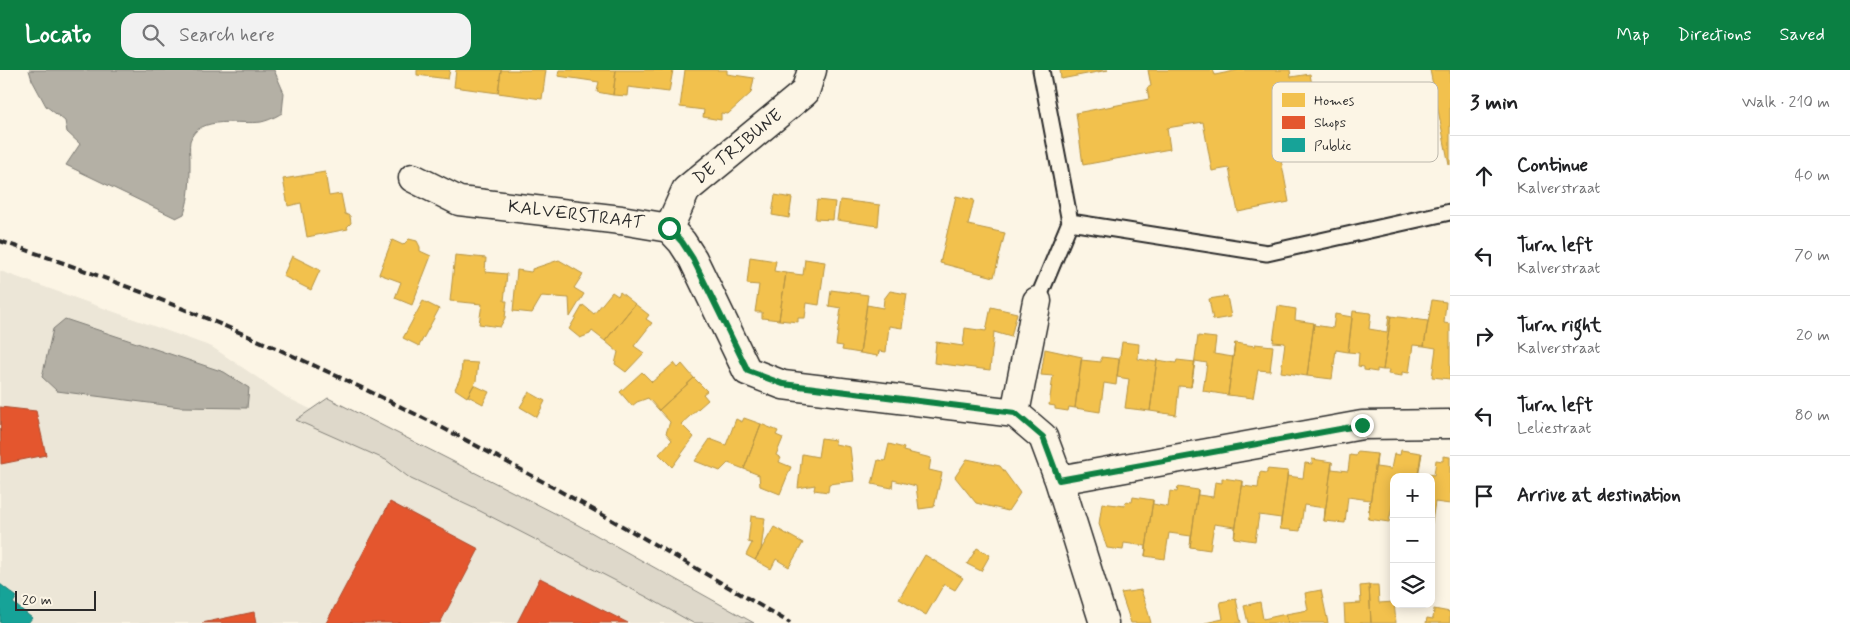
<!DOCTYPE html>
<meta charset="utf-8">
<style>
body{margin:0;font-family:Mynerve,sans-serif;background:#f2f2f2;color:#202124}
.controls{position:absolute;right:15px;bottom:15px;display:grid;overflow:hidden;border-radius:10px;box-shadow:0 2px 12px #0003}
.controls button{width:45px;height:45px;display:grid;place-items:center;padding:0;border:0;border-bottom:1px solid #e0e0e0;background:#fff;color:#202124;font:25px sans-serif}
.scale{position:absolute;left:15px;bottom:12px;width:81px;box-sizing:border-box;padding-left:5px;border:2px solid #2b2b2b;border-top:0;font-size:14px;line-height:18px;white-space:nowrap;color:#2b2b2b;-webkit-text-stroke:4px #fcf5e5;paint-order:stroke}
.stop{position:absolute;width:15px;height:15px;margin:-11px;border:4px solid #0b8043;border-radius:50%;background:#fff}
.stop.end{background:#0b8043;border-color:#fff;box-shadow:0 1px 5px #0008}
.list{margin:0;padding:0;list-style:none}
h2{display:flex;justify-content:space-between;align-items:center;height:65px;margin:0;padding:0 20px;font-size:21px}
h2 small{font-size:16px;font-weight:400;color:#757577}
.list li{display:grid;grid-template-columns:32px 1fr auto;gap:15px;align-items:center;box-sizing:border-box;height:80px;padding:0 20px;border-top:1px solid #e0e0e0}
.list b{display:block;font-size:19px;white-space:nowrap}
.list p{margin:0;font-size:16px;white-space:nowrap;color:#757577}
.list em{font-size:16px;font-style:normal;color:#757577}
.icon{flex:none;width:28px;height:28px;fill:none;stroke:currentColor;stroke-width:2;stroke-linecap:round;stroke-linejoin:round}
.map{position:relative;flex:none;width:1450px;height:553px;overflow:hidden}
header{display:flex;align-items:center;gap:30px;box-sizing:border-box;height:70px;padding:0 25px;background:#0b8043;color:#fff}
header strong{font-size:24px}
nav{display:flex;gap:28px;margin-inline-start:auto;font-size:18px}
.search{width:350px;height:45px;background:#f2f2f2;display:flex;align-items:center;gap:12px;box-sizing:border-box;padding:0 18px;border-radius:15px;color:#757577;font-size:19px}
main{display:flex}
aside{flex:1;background:#fff}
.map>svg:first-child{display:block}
.built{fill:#ece6d7}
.green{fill:#ded8ca;stroke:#84827a}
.water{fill:#b4b0a5;stroke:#7d7b74}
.homes{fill:#f2c14e;stroke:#b69444}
.shops{fill:#e4572e;stroke:#ac4a2d}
.public{fill:#17a398;stroke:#1d7f77}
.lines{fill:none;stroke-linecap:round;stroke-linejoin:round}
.lane-casing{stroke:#2b2b2b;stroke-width:19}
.street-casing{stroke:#2b2b2b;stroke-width:31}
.lane{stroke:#fcf5e5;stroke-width:15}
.street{stroke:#fcf5e5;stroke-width:28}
.rail{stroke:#2b2b2b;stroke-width:4;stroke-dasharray:8 4;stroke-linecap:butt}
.route{stroke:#0b8043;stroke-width:6}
.labels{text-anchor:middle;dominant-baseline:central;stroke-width:5;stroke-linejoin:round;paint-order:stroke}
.street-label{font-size:18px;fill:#2b2b2b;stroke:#fcf5e5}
.key{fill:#fcf5e5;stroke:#bdb8ad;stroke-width:1}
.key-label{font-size:14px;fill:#2b2b2b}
</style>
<header>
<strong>Locato</strong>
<div class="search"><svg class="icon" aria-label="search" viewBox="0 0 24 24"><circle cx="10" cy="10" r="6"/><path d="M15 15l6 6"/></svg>Search here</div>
<nav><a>Map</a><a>Directions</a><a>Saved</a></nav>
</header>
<main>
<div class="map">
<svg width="1450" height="553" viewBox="0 0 1450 553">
<rect width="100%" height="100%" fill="#fcf5e5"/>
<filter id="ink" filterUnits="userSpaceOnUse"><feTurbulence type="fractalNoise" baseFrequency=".02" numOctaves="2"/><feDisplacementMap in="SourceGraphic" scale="10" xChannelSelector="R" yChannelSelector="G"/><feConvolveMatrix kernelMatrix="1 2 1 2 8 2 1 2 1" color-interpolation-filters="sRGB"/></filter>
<g filter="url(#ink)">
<path class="built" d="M0,201L212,277L286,327L573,469L718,553H0Z"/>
<path class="green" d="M328,328L578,455L754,553H693L647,527L480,441L411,409L386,390L296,350Z"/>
<path class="water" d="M29,0H274L284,23L282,43C275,47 270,50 261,52C242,55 198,44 190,71C189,76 190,85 190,90C190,109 190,126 184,144L176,148L66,95L80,74L67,62L65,51L46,36L32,10Z
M65,249L224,302L249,318L247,338L180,337L57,321L42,307L53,259Z"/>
<path class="homes" d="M417,0H450L448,9L417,5Z
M456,0H501L498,23L454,17Z
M501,0H546L542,29L498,23Z
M559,0H616L613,25L597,22L599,12L558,6Z
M616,0H673L669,22L628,17L627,26L613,25Z
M685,0H727V4L754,8L751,23L728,44L721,43V50L703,47L704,40L680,37Z
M1060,0H1108L1061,9Z
M1148,0H1213L1215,5L1239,0H1290L1291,7L1310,4L1319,54L1298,59L1300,70L1289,71L1291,81L1280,84L1289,132L1238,142L1229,98L1212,101L1203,52L1167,58L1170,79L1083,95L1076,43L1149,29L1147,18L1151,16Z
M1430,0H1450V95H1449Z
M325,102L329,126L341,124L345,144L350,146L351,153L347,157L348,159L307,167L301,133L288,136L283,109Z
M775,125L792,128L789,148L772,145Z
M956,126L974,130L968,155L1005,163L994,207L940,193Z
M817,130L835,132L833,150L815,149Z
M840,130L880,135L878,156L837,150Z
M409,169L417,171L420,177V181L431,186L412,235L395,228L401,212L379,204L392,170L403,175Z
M455,185L486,188L485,202L507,204L504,231H507L505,248L500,257L479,254L482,234L450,231Z
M292,186L320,200L311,220L283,206Z
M750,187L776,191L774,201L786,203L779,250L762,248V242H755L759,215L747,214Z
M805,189L825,192L819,235L807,233L805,248H798V252L779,250L786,203L803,205Z
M559,190L583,204L574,218L584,224L570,247L569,228L542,226L532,243L513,241L517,200L531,202L532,201V199Z
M831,220L868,225L860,283L842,280L843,276L836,275L841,238L829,236Z
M890,221L907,224L902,258L889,256L886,282L879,281L878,286L860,283L867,235L883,238L884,229Z
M612,222L618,226L620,222L635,234L605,271L592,261L590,264L580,268L569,259L583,235L594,244Z
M1227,226L1231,247L1213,250L1209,229Z
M1432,230L1446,232L1444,253L1450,254V309L1432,307L1436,278L1424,276Z
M423,231L439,239L419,276L403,268Z
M635,234L649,245L646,249L652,253L634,276L644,283L626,302L615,294L618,282L605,271Z
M1278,236L1296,239L1295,250L1314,253L1307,306L1281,302L1285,273L1273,272Z
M991,237L1017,243L1011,267L994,262L990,300L934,293L936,272L963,276L965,258L986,261Z
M1353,241L1371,243L1369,259L1387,262L1389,245L1391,246L1383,300L1377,299V302L1364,300V297L1358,296L1359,283L1348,282Z
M1335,244L1352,247L1348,282L1336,280L1332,309L1307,306L1314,253V255L1333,258Z
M1391,246L1428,251L1424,276L1413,275L1409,303L1402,302V306L1388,304L1389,300H1383Z
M1198,266L1216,268L1214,284L1233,287L1235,273L1228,325L1203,321L1207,293L1195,291L1191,317Z
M1122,272L1139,274L1138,289L1156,292L1157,290L1150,341L1125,338L1129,309L1117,307Z
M1235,273L1255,276V274L1273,276L1270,301L1258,300L1253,328L1228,325Z
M1045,279L1082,287L1075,338L1069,337L1068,341L1055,339V336L1049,335L1053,306L1041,305Z
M1101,287L1119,289L1116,315L1104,313L1100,342L1075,338L1081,290L1101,292Z
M1157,290L1176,293L1177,290L1195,292L1191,317L1179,316L1176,345L1150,341Z
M462,292L478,293L476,311L467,327L455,319L461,306Z
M674,293L678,298L682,294L694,308L659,340L648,328L637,332L632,336L620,322L642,302L652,312Z
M694,308L707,321L703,324L708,330L681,354L694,367L672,397L659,384L672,370L666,363L670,352L659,340Z
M474,315L489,322L483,334L468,326Z
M529,322L545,331L537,347L520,337Z
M744,348L761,354L744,399L728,393L720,401L695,391L710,369L726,375L736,349L742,352Z
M761,354L778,361L776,365L783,368L776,385L781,388L779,392L791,397L780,424L760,416L759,405L744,399Z
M821,368L835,370V374L850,377L854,411L829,414L828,422L814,420L815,415L798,418L802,384L818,387Z
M889,374L904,378L903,381L931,388L929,400L942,403L934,437L919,439L916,416L893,410L892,418L872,414L878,390L885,391Z
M1401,380L1421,383L1418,407H1394V426L1389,452L1368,449L1377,384L1376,397L1391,399L1394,384L1400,385Z
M1357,382L1377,384L1368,449L1370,430L1348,427L1345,453L1324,451L1332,392V399L1348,401L1350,385L1356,386Z
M1422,383L1418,403L1434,405L1436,390L1443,391V386L1450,387V434L1435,432L1431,458V407H1418Z
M967,389L1000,396L1004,401L1020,423L1008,441L976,433L955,407Z
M1312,389L1332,392L1324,451L1325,438L1304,435L1300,461L1280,459L1288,401L1287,406L1303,408L1305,393L1312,394Z
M1267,399L1288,401L1280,459L1281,448L1259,445L1255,471L1234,468L1243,411V416L1258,418L1260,402L1267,403Z
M1222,408L1243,411L1234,468L1235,457L1214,454L1210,480L1190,477L1198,420V425L1213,427L1215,412L1222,413Z
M1178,417L1198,420L1190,477L1191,466L1169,463L1165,489L1145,486L1153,430V434L1168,437L1170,421L1177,422Z
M1133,427L1153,430L1145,486L1146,476L1124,473L1123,480L1107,478L1099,454L1102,433L1125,436L1126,431L1132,432Z
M751,446L765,448L761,480L755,490L746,485L752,473L748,472Z
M774,457L803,473L789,497L776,489L771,499L755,490Z
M977,478L990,485L981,501L967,494Z
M925,485L963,508L955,520L944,514L926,545L899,529Z
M1369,515L1371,553H1345L1344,534L1361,533L1360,516Z
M1369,515H1378L1379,533L1394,532L1396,553H1371Z
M1141,520L1147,538L1151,553H1131L1121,523Z
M1321,520L1328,553H1288L1286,544L1308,540L1305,523Z
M1236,529L1241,553H1205L1223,549L1220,532Z
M1260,532L1263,549L1286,544L1288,553H1248L1244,536Z
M1434,539L1450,542V553H1426L1427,548L1433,549Z"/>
<path class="shops" d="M0,337L36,341L46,385L1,394Z
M390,432L479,479L440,553H326Z
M540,508L628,553H517Z
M254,542L256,553H202Z"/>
<path class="public" d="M0,514L17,527L13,533L32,548L28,553H0Z"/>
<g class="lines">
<g class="lane-casing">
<path id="lane" d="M1041,0L1070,152L1267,183L1450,142
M1037,231L1070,152"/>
</g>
<g class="street-casing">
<path id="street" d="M413,108L459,131L621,150L669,158L682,172L693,189L747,301L783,315L1015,343L1043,367L1059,410L1104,553
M669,158L686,120L805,22L812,0
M1015,343L1037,231
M1059,410L1362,355L1450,354"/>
</g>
<use href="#lane" class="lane"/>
<use href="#street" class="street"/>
<path class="rail" d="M0,171C150,221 298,284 439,356C558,418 674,485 790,553"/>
</g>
</g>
<g class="lines" filter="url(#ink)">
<path class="route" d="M669,158L682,172L693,189L748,301L783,314L1015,343L1043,367L1059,410L1362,355"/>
</g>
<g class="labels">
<g class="street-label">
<text transform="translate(738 77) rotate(-39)">DE TRIBUNE</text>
<text transform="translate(576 145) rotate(7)">KALVERSTRAAT</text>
</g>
</g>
<rect x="1272" y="12" width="166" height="80" rx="8" class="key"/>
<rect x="1282" y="23" width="23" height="14" fill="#f2c14e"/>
<rect x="1282" y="46" width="23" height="13" fill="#e4572e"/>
<rect x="1282" y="68" width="23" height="14" fill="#17a398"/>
<g class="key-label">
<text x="1314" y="35">Homes</text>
<text x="1314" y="57">Shops</text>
<text x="1314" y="80">Public</text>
</g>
</svg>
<div class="controls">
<button>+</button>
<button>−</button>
<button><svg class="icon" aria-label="layers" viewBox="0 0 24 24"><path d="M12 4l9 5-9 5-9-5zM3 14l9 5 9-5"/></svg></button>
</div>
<div class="scale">20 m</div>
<div class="stop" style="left:669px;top:158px"></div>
<div class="stop end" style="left:1362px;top:355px"></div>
</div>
<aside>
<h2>3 min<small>Walk · 210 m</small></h2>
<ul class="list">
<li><svg class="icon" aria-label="ahead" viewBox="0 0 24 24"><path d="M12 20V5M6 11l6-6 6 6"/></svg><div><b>Continue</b><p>Kalverstraat</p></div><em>40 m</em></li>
<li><svg class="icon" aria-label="left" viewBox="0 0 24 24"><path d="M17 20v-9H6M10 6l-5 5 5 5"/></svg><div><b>Turn left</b><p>Kalverstraat</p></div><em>70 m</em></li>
<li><svg class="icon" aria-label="right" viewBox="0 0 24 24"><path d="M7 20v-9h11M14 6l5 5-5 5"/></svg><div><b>Turn right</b><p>Kalverstraat</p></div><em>20 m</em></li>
<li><svg class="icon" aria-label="left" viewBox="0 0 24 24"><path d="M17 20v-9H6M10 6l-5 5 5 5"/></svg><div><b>Turn left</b><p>Leliestraat</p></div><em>80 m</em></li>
<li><svg class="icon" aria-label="arrive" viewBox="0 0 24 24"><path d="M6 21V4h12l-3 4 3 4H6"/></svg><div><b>Arrive at destination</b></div></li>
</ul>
</aside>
</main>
